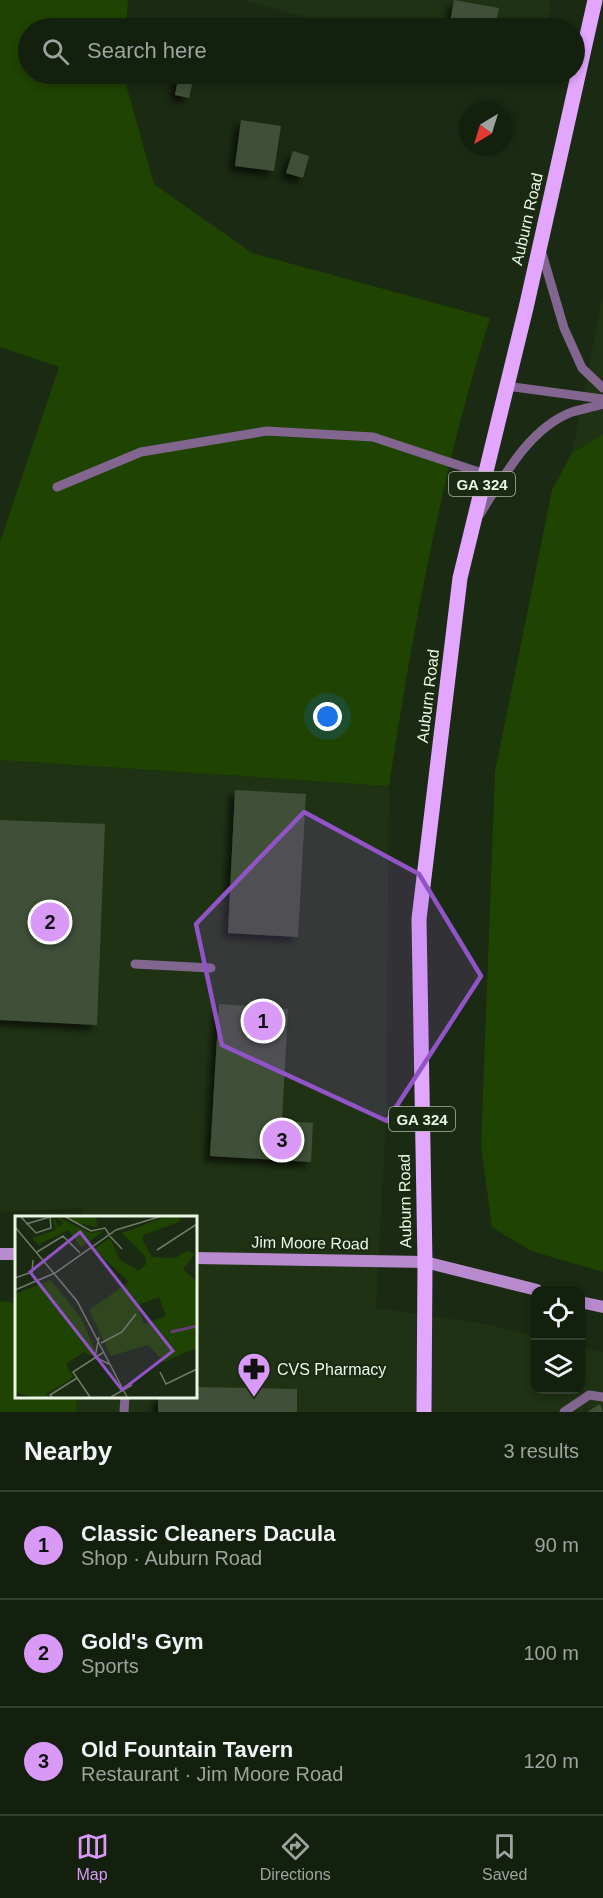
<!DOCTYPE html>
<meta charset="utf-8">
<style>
body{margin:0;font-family:Helvetica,sans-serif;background:#212d1c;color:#f1f3f6}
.controls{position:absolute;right:18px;bottom:18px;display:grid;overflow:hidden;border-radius:12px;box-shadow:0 3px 9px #0003}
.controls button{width:54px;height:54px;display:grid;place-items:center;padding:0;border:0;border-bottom:2px solid #333e2e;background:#14200e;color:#f1f3f6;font:30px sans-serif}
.compass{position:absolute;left:459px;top:102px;width:54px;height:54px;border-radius:50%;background:#14200e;box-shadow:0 3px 9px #0003;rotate:218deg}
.you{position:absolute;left:328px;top:717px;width:21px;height:21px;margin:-15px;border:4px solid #fff;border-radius:50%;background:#1a73e8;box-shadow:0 0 0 9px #1a73e833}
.badge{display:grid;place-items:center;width:39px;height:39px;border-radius:50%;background:#d99af7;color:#111;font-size:20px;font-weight:700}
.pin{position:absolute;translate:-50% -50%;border:3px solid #fff;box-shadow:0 2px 6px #0006}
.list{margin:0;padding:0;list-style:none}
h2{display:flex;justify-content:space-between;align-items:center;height:78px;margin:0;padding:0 24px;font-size:26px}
h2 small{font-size:20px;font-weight:400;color:#9da39e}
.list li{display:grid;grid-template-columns:39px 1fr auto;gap:18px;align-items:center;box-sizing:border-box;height:108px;padding:0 24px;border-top:2px solid #333e2e}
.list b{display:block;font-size:22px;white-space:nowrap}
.list p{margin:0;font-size:20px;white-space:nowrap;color:#9da39e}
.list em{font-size:20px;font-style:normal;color:#9da39e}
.icon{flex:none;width:33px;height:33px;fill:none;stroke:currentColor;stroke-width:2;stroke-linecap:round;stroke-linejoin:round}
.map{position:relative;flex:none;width:603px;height:1412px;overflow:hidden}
.search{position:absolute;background:#14200e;box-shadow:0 3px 9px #0003;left:18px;right:18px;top:18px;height:66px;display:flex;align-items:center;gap:15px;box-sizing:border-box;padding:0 21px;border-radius:33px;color:#9da39e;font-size:22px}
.sheet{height:402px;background:#14200e}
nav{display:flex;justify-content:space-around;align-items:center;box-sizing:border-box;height:84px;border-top:2px solid #333e2e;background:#14200e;font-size:16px;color:#9da39e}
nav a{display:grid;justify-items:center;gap:3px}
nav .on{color:#d99af7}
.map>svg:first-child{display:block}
.built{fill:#1f3214}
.green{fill:#1f4301}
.building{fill:#405037;filter:url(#shadow)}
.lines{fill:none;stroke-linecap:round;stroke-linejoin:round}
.lane{stroke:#836690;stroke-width:9}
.secondary{stroke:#b88ace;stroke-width:12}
.primary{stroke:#e2a6ff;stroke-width:15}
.marked{fill:#9154c7;fill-opacity:0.2;stroke:#9154c7;stroke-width:4.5;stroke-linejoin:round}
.labels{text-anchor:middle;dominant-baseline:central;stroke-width:4.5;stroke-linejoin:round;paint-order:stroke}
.shield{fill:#1b2a12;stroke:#adb8a6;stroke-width:1.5}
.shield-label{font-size:15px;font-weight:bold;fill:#ebf5e5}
.street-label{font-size:16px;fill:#ebf5e5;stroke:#1b2a12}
.poi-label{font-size:16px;fill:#ebf5e5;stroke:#1b2a12;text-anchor:start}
.inset-river{fill:none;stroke:#663f78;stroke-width:3}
.inset-road{fill:none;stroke:#6e7b66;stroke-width:1.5}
.view{fill:#9154c7;fill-opacity:0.15;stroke:#9154c7;stroke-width:3}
.inset-edge{fill:none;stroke:#ebf5e5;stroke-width:3}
</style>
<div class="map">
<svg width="603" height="1412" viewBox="0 0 603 1412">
<defs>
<filter id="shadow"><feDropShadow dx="-5.5" dy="5.5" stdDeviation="3" flood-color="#0009"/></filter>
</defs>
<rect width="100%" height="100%" fill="#1b2a12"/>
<path class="built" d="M242,0H551L546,28H347Z
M603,293V434L572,453Z
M0,760L389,786L386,1121L376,1308L485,1324L535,1336L536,1390H580L581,1347L603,1352V1412H76L77,1396H195V1217H83L82,1208L0,1212Z"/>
<path class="green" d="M0,0H128L126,28H28V74H123L154,184L252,253L490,318C442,470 413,629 389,786L0,760V542L59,367L0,347Z
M603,434V1272L531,1251L492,1227L481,1147L495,772L552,490L572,453Z
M0,1301L16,1303V1396H77L76,1412H0Z"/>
<path class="building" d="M454,0L499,8L495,28H449Z
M179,74L194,76L189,98L175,95Z
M241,120L281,126L274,171L235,166Z
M293,151L309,156L303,178L286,173Z
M235,790L306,794L298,937L228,933Z
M0,820L105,824L97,1025L0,1020Z
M219,1004L288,1009L282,1121L313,1123L311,1162L210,1156Z
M195,1387L297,1389V1412H158V1396H195Z
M600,1404L603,1412H587Z"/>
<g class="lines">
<path class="lane" d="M541,250L564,328L582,368L603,388
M506,386L603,399
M57,487L141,452L267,431L373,437L485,474
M480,514C503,478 529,428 572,412C582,409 593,407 603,404
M135,964L211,968
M124,1412L125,1396
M564,1412L589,1395L603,1397"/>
<path class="secondary" d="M0,1254H16
M195,1258L425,1262L537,1290
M580,1302L603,1307"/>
<path class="primary" d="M424,1412L425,1262L419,919L460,578L526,308L595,0"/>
</g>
<path class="marked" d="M304,812L419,874L481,976L387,1121L222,1045L196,924Z"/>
<defs>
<g id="pharmacy-pin" transform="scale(1.725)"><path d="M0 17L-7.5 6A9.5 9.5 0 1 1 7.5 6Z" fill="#d99af7" stroke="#1b2a12"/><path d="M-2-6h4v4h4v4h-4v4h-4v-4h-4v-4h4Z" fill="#111"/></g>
</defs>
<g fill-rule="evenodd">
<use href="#pharmacy-pin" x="254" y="1369"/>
</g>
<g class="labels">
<g class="shield">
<rect x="449" y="472" width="66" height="24" rx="4.5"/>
<rect x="389" y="1107" width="66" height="24" rx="4.5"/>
</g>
<g class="shield-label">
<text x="482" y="484">GA 324</text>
<text x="422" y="1119">GA 324</text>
</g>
<g class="street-label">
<text transform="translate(527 219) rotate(-77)">Auburn Road</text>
<text transform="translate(428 696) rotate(-83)">Auburn Road</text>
<text transform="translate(405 1201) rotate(-91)">Auburn Road</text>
<text transform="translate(310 1243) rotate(1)">Jim Moore Road</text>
</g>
<g class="poi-label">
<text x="277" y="1369">CVS Pharmacy</text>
</g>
</g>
<g transform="translate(15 1216)">
<rect width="182" height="182" fill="#1b2a12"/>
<path d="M37,0L44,11L48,7L41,0L75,17L89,15L66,31L53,14L23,29L17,22L41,14ZM51,0H80L83,11L57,6ZM152,0H165L164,6L129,19L127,23L137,41L160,42L172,35L180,38L168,53L181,65V132L149,146L133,129L96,140L74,94L114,66L79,33L95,22L105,44L124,55L131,48L130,40L107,17ZM144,81L151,100L129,108L122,89ZM36,64L66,102L80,134L77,140L69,136L51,148L58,160L55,164L31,178L33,181H17L0,176V78Z" fill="#1f4301" fill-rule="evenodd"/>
<path class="inset-river" d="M156,116L182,110"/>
<path class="inset-road" d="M49,0L76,15L90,12L94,18M6,1L21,17L36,12L35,0M11,8L35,1M0,11L62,85L112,181M93,18L107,33M142,34L182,8M22,36L48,20L65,37M0,62L17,56L18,44M0,74L40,57L101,14L147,0M84,121L80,141L94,148M86,127L107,116L121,98M145,156L151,168L182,153M37,181L35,179L62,162M75,181L58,156L89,136M96,181L117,169"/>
<path class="view" d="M65,16L158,135L107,174L15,56Z"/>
<rect width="182" height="182" class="inset-edge"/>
</g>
</svg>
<div class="controls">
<button><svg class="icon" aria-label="locate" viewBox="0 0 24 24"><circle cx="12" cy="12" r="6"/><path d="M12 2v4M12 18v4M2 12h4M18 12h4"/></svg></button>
<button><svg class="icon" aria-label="layers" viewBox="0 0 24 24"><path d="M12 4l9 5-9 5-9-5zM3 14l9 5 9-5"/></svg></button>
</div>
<svg class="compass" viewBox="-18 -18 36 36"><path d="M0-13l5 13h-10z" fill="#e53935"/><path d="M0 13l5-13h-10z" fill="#9da39e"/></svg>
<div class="you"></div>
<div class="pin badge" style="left:263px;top:1021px">1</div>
<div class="pin badge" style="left:50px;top:922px">2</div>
<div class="pin badge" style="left:282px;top:1140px">3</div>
<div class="search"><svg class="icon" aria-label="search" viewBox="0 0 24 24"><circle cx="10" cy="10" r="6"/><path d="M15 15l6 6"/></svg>Search here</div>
</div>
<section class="sheet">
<h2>Nearby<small>3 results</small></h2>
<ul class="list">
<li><span class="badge">1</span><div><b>Classic Cleaners Dacula</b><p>Shop · Auburn Road</p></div><em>90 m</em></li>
<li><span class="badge">2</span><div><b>Gold's Gym</b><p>Sports</p></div><em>100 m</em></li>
<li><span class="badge">3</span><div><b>Old Fountain Tavern</b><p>Restaurant · Jim Moore Road</p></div><em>120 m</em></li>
</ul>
</section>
<nav>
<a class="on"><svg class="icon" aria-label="map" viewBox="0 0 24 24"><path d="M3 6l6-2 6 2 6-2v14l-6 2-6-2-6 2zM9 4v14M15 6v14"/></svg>Map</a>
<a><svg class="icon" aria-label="directions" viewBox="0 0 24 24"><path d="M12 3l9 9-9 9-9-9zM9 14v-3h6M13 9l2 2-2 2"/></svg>Directions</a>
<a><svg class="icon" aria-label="saved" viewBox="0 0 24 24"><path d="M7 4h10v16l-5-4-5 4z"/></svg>Saved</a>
</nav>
